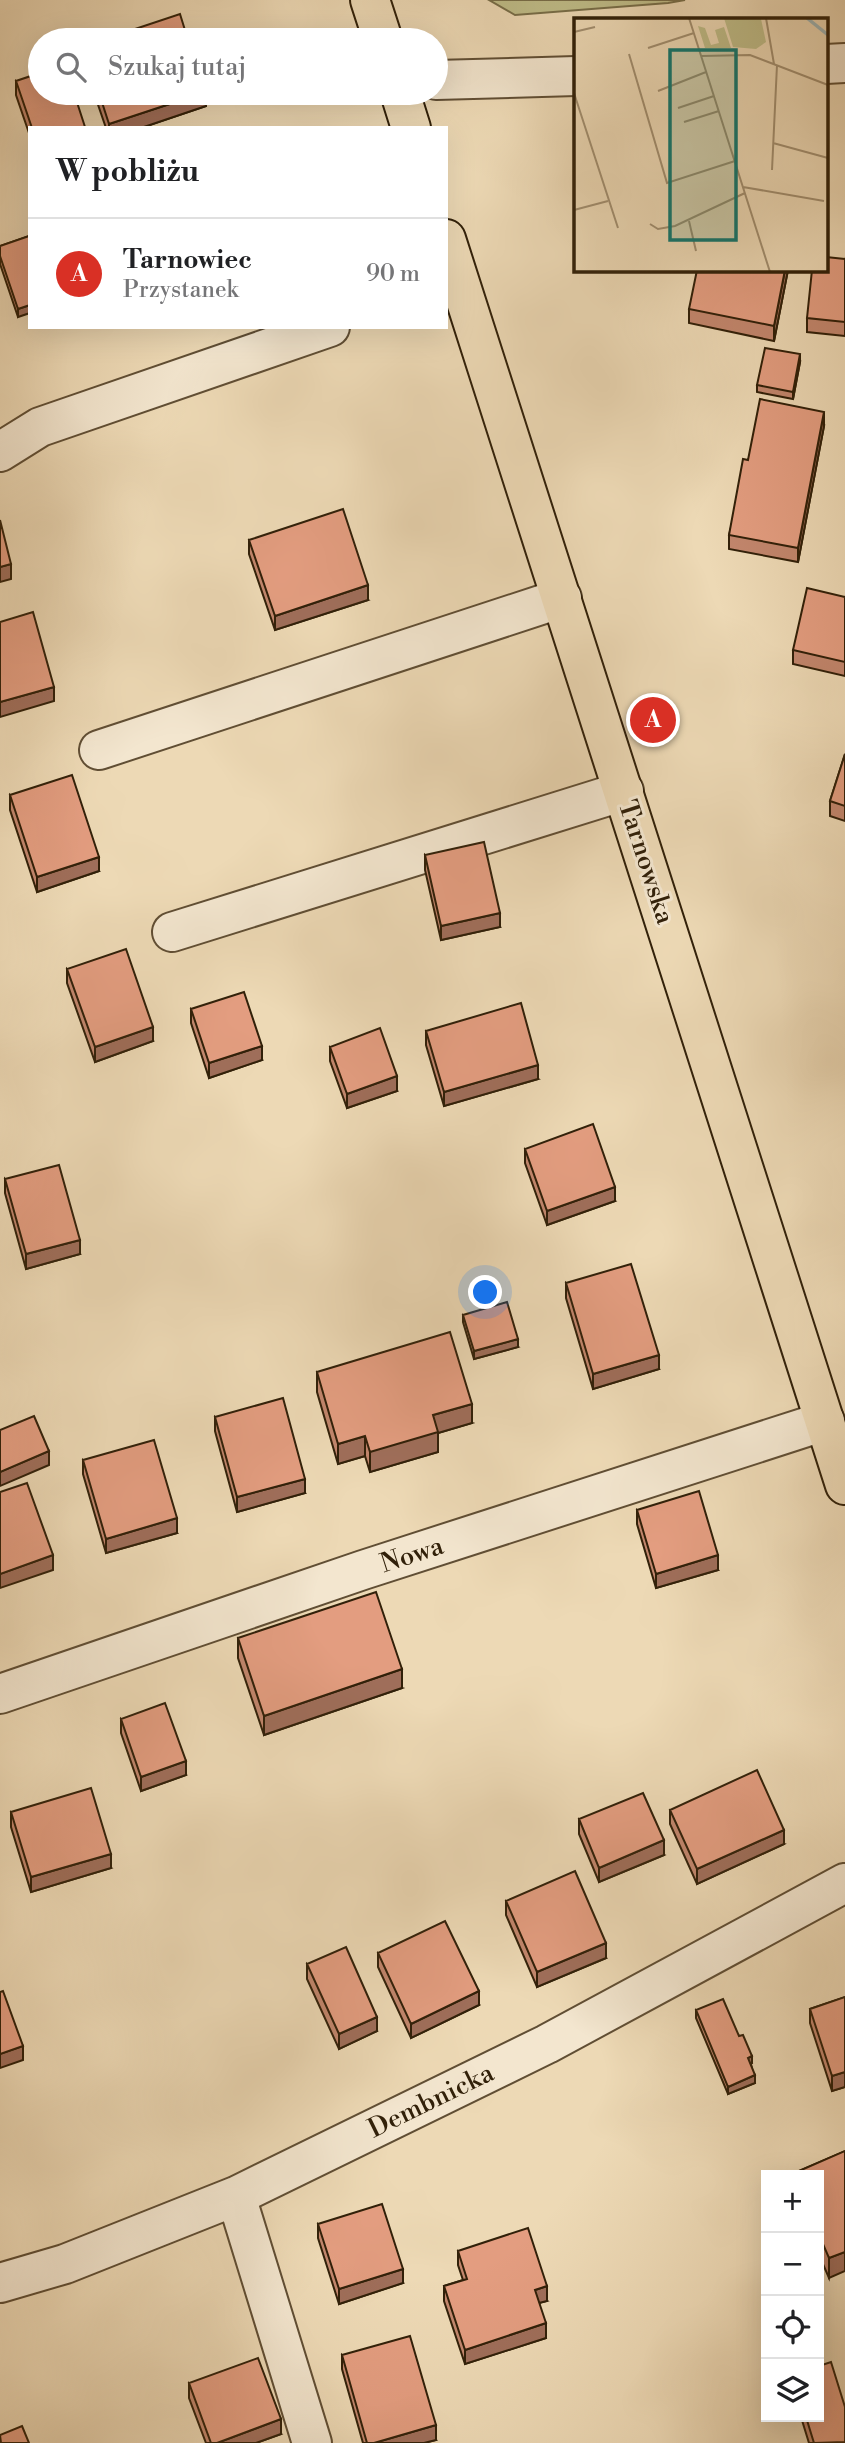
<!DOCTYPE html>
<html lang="pl">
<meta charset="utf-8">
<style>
body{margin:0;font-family:"Libre Bodoni",serif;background:#f2f2f2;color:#202124}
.controls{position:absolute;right:21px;bottom:21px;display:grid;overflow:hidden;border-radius:0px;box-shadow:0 7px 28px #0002}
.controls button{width:63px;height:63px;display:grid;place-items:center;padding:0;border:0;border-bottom:2px solid #e0e0e0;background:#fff;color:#202124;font:35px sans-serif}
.you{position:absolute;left:486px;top:1293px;width:24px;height:24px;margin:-18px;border:5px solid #fff;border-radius:50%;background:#1a73e8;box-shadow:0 0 0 10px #1a73e833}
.badge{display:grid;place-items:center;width:46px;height:46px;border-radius:50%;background:#d93025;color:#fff;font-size:23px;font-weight:700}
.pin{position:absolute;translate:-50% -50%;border:4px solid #fff;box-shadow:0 2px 7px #0006}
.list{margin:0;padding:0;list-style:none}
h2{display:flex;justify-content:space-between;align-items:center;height:91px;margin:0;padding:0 28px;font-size:30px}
h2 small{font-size:23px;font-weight:400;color:#757577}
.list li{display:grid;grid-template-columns:46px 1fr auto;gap:21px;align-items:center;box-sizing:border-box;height:112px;padding:0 28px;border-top:2px solid #e0e0e0}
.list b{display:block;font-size:26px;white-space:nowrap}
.list p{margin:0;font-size:23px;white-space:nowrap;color:#757577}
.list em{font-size:23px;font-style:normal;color:#757577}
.icon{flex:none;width:38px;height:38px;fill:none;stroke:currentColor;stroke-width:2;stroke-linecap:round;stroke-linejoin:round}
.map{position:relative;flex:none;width:845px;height:2443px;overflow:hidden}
.search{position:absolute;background:#fff;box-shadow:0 7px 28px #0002;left:28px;top:28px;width:420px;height:77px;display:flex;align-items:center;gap:18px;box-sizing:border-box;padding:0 24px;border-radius:38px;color:#757577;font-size:26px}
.panel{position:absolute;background:#fff;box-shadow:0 7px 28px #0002;left:28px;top:126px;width:420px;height:203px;border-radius:0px}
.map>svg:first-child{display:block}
.green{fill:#bfbd89;stroke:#786e49;stroke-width:2}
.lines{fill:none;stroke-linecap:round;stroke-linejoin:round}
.minor-casing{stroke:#604e34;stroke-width:42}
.major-casing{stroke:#312009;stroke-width:42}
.minor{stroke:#f3e6cf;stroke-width:38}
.major{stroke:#edd9b5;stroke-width:38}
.wall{fill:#c3876e;stroke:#312009;stroke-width:2}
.shaded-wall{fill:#9f6e5a;stroke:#312009;stroke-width:2}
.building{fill:#e39d80;stroke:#312009;stroke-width:2}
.labels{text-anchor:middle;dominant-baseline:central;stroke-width:6;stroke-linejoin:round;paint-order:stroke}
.street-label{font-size:26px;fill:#312009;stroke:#f3e6cf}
.inset-river{fill:none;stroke:#9fb7b9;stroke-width:3.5}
.inset-road{fill:none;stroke:#a28f70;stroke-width:2}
.view{fill:#0f766e;fill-opacity:0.15;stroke:#0f766e;stroke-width:3.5}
.inset-edge{fill:none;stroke:#312009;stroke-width:3.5}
</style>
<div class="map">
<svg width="845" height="2443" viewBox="0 0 845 2443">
<rect width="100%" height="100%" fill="#edd9b5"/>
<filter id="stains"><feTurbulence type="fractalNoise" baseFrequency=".00286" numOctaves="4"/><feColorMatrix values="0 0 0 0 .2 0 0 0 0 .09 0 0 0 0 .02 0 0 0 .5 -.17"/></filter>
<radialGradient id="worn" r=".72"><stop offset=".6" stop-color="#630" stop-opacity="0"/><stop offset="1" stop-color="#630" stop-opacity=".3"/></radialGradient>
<path class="green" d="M489,0H685L668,3L515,15Z"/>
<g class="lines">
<g class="minor-casing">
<path id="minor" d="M826,64L845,63
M436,80L576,76
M0,452L40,427L330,327
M99,750L562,598
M172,932L624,791
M0,1694L363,1570L825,1421
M236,2196L312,2443
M0,2283L65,2264L236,2196L547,2044L845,1883"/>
</g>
<g class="major-casing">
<path id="major" d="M370,0L383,40
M400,93L411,128
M446,239L845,1485"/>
</g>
<use href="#minor" class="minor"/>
<use href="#major" class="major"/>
</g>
<path class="wall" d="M16,81L85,128H30V136L16,95Z
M94,93H206V106L141,128H106Z
M29,236L18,317L0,264V246Z
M845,259V336L807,332V318Z
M788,270L774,341L689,323V309Z
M800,362L793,399L757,392V385Z
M824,426L798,562L729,549V535L748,460Z
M249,540L368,600L275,630L249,554Z
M845,597V676L793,664V650Z
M845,754V821L830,816V801Z
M10,795L99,871L37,892L10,810Z
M425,855L500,927L441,940L425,870Z
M67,969L153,1041L95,1062L67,983Z
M191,1009L262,1060L209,1078L191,1023Z
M426,1031L538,1079L444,1106L426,1045Z
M330,1047L397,1091L347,1108L330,1061Z
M525,1149L615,1201L547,1225L525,1163Z
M5,1179L80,1254L26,1269L5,1193Z
M566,1283L659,1369L593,1389L566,1298Z
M463,1315L518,1347L474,1359L463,1322Z
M317,1372L472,1423L438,1433V1452L370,1472L365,1456L338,1464L317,1392Z
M215,1417L305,1493L237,1512L215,1431Z
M83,1460L177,1533L106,1553L83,1474Z
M637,1510L718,1570L656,1588L637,1524Z
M238,1638L402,1688L264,1735L238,1658Z
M121,1719L186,1775L141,1791L121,1733Z
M670,1810L784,1844L697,1884L670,1824Z
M11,1812L111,1868L31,1892L11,1827Z
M579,1819L664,1855L599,1882L579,1834Z
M506,1901L606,1958L537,1987L506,1915Z
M378,1953L479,2005L411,2038L378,1967Z
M307,1964L377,2031L339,2049L307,1979Z
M845,1997V2087L832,2091L810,2023V2009Z
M696,2010L739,2036L752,2063L751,2064L755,2083L728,2094L696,2018Z
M845,2151L829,2278L819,2255V2175H792V2174Z
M318,2224L403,2283L339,2304L318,2238Z
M458,2251L547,2301L539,2303L546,2338L465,2364L444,2301V2286L463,2280L458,2265Z
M342,2355L436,2440L424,2443H363L342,2369Z
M189,2383L281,2434L256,2443H206L189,2398Z
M801,2417H819L845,2443H809Z"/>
<path class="shaded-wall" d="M203,93H206V106L141,128H109V124Z
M785,270H788L774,341V326Z
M30,305V313L18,317V309Z
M800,354V362L793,399V392Z
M824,412V426L798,562V548Z
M11,564V579L0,582V567Z
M368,585V600L275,630V616Z
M54,687V701L0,717V702Z
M99,857V871L37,892V877Z
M500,913V927L441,940V926Z
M153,1027V1041L95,1062V1047Z
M262,1046V1060L209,1078V1063Z
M538,1065V1079L444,1106V1092Z
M397,1076V1091L347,1108V1094Z
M615,1187V1201L547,1225V1211Z
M80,1240V1254L26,1269V1254Z
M518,1339V1347L474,1359V1351Z
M659,1355V1369L593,1389V1374Z
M472,1404V1423L438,1433V1452L370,1472V1452L433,1415Z
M365,1436V1456L338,1464V1444Z
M49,1451V1465L0,1486V1472Z
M305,1479V1493L237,1512V1497Z
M177,1518V1533L106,1553V1539Z
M53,1555V1570L0,1588V1574Z
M718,1555V1570L656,1588V1574Z
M402,1669V1688L264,1735V1716Z
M186,1761V1775L141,1791V1777Z
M784,1830V1844L697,1884V1869Z
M664,1840V1855L599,1882V1868Z
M111,1854V1868L31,1892V1877Z
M606,1943V1958L537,1987V1972Z
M479,1991V2005L411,2038V2024Z
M377,2017V2031L339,2049V2034Z
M23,2046V2060L0,2068V2054Z
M752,2056V2063L748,2065V2058Z
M845,2072V2087L832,2091V2076Z
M755,2075V2083L728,2094V2087Z
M845,2252V2271L829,2278V2258Z
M403,2269V2283L339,2304V2289Z
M547,2286V2301L535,2304V2290Z
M546,2323V2338L465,2364V2350Z
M281,2419V2434L256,2443H217Z
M436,2425V2440L424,2443H374Z"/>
<path class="building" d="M180,14L188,40H102Z
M40,73V93H74L85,127L32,128L16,81Z
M99,93H203L109,124Z
M29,236L30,240V305L18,309L0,256V246Z
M826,257L845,259V322L807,318L812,270H826Z
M697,270H785L774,326L689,309Z
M765,348L800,354L793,392L757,385Z
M760,399L824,412L798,548L729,535L743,459L748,460Z
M343,509L368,585L275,616L249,540Z
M0,520L11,564L0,567Z
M807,588L845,597V662L793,650Z
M33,612L54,687L0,702V622Z
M845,754V806L830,801Z
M72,775L99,857L37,877L10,795Z
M484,842L500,913L441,926L425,855Z
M126,949L153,1027L95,1047L67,969Z
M244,992L262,1046L209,1063L191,1009Z
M521,1003L538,1065L444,1092L426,1031Z
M380,1028L397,1076L347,1094L330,1047Z
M593,1124L615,1187L547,1211L525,1149Z
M59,1165L80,1240L26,1254L5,1179Z
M631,1264L659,1355L593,1374L566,1283Z
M507,1302L518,1339L474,1351L463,1315Z
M450,1332L472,1404L433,1415L438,1432L370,1452L365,1436L338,1444L317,1372Z
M283,1398L305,1479L237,1497L215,1417Z
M34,1416L49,1451L0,1472V1430Z
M154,1440L177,1518L106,1539L83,1460Z
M27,1483L53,1555L0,1574V1492Z
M699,1491L718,1555L656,1574L637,1510Z
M376,1592L402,1669L264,1716L238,1638Z
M165,1703L186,1761L141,1777L121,1719Z
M757,1770L784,1830L697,1869L670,1810Z
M91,1788L111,1854L31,1877L11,1812Z
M643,1793L664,1840L599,1868L579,1819Z
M575,1871L606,1943L537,1972L506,1901Z
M445,1921L479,1991L411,2024L378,1953Z
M346,1947L377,2017L339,2034L307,1964Z
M3,1991L23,2046L0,2054V1992Z
M845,1997V2072L832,2076L810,2009Z
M723,1999L739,2036L743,2035L752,2056L748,2058L755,2075L728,2087L696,2010Z
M845,2151V2252L829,2258L819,2235V2175H793L792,2174Z
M382,2204L403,2269L339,2289L318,2224Z
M528,2228L547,2286L535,2290L546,2323L465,2350L444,2286L467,2279L458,2251Z
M410,2336L436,2425L374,2443H367L342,2355Z
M258,2358L281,2419L217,2443H211L189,2383Z
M831,2362L845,2407V2442L814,2443L806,2417H819V2366Z
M22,2426L29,2443H1L0,2435Z"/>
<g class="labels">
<g class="street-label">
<text transform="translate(646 862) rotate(72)">Tarnowska</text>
<text transform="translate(412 1555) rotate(-18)">Nowa</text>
<text transform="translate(431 2101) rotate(-26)">Dembnicka</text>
</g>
</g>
<g transform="translate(574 18)">
<rect width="254" height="254" fill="#edd9b5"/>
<path d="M150,0L187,1L192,24L182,31L159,29ZM124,8L131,10L137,27L145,25L141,12L150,9L157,30H131Z" fill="#bfbd89"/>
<path class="inset-river" d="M233,0L254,17"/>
<path class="inset-road" d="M115,0L196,254M192,0L200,46M0,14L21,9M74,30L120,15M55,36L93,165L161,143M127,38L176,37L254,67M84,73L132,54M0,75L44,210M104,90L140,78M110,104L145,93M199,125L254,140M198,152L203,47M169,169L250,183M0,192L34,183M115,203L122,233M76,206L84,211L101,208L171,175"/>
<path class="view" d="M96,32H162V222H96Z"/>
<rect width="254" height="254" class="inset-edge"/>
</g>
<rect width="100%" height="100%" filter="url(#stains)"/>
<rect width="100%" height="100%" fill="url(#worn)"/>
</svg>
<div class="controls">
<button>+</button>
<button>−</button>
<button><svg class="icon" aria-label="locate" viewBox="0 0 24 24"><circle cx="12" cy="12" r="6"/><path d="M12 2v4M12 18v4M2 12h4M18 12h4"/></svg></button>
<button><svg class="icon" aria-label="layers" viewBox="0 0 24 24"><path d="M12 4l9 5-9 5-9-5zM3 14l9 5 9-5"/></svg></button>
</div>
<div class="you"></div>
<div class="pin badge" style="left:653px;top:720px">A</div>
<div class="search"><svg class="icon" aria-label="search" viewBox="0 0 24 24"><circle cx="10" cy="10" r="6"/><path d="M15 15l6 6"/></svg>Szukaj tutaj</div>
<section class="panel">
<h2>W pobliżu<small></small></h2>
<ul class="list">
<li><span class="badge">A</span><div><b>Tarnowiec</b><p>Przystanek</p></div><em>90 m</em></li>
</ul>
</section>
</div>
